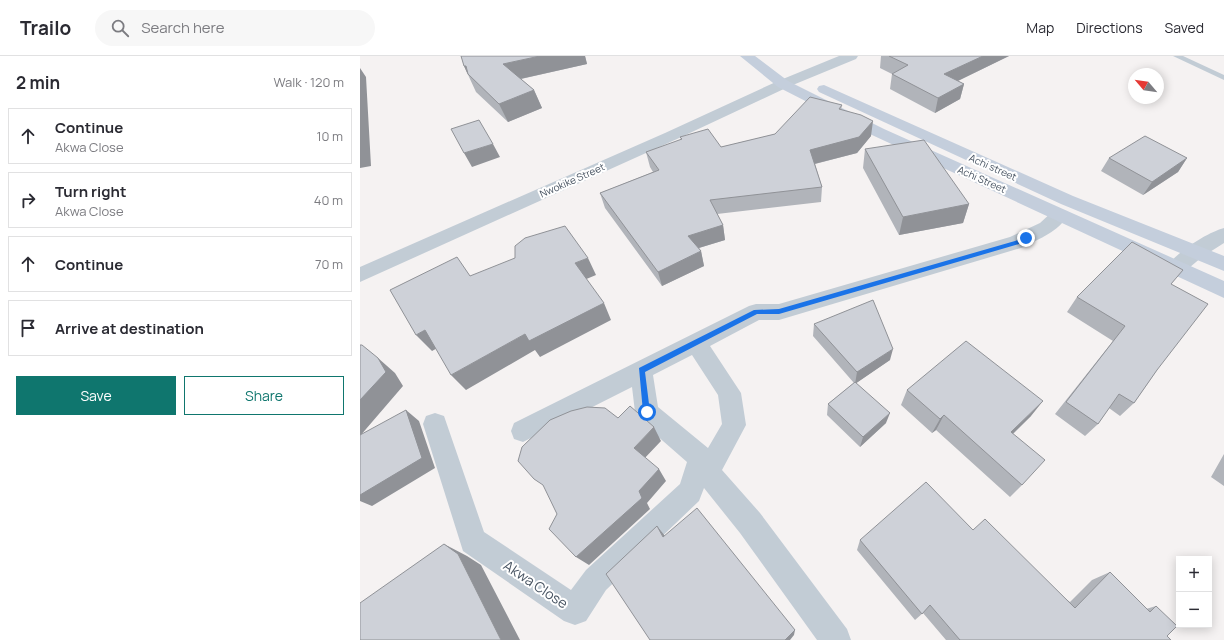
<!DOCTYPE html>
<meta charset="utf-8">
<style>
body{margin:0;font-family:Manrope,sans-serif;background:#f7f7f7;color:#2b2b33}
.controls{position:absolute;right:12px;bottom:12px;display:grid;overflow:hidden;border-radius:0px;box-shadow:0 2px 10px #0003}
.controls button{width:36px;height:36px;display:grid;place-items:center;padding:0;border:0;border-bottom:1px solid #e1e1e2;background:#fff;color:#2b2b33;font:20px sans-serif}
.compass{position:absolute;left:768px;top:12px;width:36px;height:36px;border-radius:50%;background:#fff;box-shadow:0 2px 10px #0003;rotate:299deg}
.stop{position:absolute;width:12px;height:12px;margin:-9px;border:3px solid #1a73e8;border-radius:50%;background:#fff}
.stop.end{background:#1a73e8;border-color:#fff;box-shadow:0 1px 4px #0008}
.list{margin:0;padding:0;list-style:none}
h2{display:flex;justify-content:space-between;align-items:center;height:52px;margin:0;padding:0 16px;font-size:17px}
h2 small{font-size:13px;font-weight:400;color:#7c7c81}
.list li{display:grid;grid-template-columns:26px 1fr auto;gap:12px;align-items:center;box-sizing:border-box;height:56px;margin:0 8px 8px;padding:0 8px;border:1px solid #e1e1e2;border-radius:0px}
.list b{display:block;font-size:15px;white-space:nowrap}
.list p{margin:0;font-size:13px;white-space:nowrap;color:#7c7c81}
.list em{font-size:13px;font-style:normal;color:#7c7c81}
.actions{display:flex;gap:8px;padding:12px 16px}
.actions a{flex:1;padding:9px 0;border:1px solid #0f766e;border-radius:0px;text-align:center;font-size:14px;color:#0f766e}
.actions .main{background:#0f766e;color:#fff}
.icon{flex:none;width:22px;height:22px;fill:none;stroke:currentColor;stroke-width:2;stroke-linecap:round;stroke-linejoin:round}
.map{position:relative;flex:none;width:864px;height:584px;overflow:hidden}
header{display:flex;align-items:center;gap:24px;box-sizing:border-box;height:56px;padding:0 20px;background:#fff;border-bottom:1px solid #e1e1e2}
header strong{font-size:19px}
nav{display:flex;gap:22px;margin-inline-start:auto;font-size:14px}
.search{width:280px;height:36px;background:#f7f7f7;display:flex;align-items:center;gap:10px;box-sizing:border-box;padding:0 14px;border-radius:22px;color:#7c7c81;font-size:15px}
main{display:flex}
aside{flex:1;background:#fff}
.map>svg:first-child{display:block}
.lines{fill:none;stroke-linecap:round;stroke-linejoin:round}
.lane{fill:#c2ccd5;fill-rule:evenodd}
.street{fill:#c2ccd5;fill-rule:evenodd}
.secondary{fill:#c4cedc;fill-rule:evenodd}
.wall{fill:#b1b4ba}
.shaded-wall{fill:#909297}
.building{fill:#ced1d8;stroke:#909297}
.route{fill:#1a73e8}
.labels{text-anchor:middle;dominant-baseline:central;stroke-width:4;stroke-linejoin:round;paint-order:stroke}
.far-street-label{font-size:10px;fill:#485462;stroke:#fff}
.near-street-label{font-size:14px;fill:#485462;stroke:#fff}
</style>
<header>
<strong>Trailo</strong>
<div class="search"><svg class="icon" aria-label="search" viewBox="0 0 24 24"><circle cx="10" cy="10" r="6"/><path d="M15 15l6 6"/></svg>Search here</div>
<nav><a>Map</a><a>Directions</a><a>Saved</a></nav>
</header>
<main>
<aside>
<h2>2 min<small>Walk · 120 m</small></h2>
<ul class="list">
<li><svg class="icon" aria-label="ahead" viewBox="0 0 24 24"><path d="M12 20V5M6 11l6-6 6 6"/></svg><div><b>Continue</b><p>Akwa Close</p></div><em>10 m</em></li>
<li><svg class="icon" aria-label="right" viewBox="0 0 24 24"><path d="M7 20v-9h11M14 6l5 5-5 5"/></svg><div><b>Turn right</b><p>Akwa Close</p></div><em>40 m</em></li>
<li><svg class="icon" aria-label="ahead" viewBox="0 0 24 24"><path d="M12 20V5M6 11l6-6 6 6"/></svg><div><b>Continue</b></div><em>70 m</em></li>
<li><svg class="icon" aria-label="arrive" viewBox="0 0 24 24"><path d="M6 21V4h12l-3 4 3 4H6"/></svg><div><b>Arrive at destination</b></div></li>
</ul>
<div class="actions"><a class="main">Save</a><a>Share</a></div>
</aside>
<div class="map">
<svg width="864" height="584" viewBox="0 0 864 584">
<rect width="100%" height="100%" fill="#f5f2f2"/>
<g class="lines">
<path class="lane" d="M813,0H823L864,19V24Z"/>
<path class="street" d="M479,0H498L496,3L428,31L317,83L0,226V211L305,77L418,25Z
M699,153L705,155L708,159C698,176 680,182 664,191L419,264H399L350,290L381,337L386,369L362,414L400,457L487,573L491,584H457L380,477L344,432L339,445L246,534L226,565L215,569L204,565L103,495L63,368L66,360L75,357L84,360L124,476L211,534L226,514L320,428L327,406L279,364L275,356L272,331L163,386L154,383L151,375L154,367L389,250L396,248H419L650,181L680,167L693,155ZM332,299L358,339L362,368L348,392L298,351L293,319Z
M864,172V187L842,201L823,217L816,219L809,217L806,212C815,197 848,176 864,172Z"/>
<path class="secondary" d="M380,0H395L428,25L524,73L864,225V242L512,79L418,31Z
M464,29L713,140L864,200V215L701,148L459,36L457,33L459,30Z"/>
</g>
<path class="wall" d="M101,0H225L227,8L161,23L174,34L182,52L148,66L116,36L104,10Z
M521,0H649L598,25L604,28L600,43L575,57L530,33L532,18L520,12Z
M482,49L481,54L511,80L497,97L455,108L462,131L461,146L357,158L363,169L365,184L339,192L341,195L344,210L302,230L245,152L240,137L293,116L290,111L286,96L321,84L320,81L361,91L415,78Z
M505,93L609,148L603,167L539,179L503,112Z
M749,102H827L818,116L783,139L741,115Z
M823,214L811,228L797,314L774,347L760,360L749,352L738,368L725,380L695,358L753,285L707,256L717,241Z
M454,268L530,304L496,327L526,367L500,391L467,359L468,348L494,327L453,280Z
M547,334L671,360L653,378L662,429L650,441L576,374L572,377L541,349Z
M864,398V430L851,421Z
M613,474L710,546L732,524L750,516L786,553L796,550L807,580L811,584H586L563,557L555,564L497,494L500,484Z"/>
<path class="shaded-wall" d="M180,0H225L227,8L151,25L143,8Z
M623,0H649L581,33L584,18Z
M104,10H106L108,19Z
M0,12L6,21L11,110L0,112Z
M604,28L600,43L575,57L578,42Z
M174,34L182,52L148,66L139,48Z
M513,65L511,80L497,97L450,109V94Z
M133,88L140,101L112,111L104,97Z
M827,102L818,116L783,139L792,126Z
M609,148L603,167L539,179L543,161Z
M363,169L365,184L332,194L328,180Z
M341,195L344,210L302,230L298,216Z
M228,202L236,219L224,224L215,207Z
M244,247L251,264L180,301L175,294L106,334L91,319L165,278Z
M65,274L81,290L72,295L56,279Z
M533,293L530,304L495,328L497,316Z
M18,302L35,317L43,330L0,380V344Z
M683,345L671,360L640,390L651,376Z
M46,354L59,365L75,412L12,450L0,445V439Z
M530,357L526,367L500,391L503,381Z
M584,359L576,374L572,377L580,363Z
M294,371L301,385L282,405L274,392Z
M299,413L306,425L287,447L290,453L229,509L216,501Z
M297,470L305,480L303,481Z
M84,488L107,500L121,509L160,584H141Z
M435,574L434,579L430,584H425Z"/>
<path class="building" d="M101,0H180L143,8L174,34L139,48L108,18L106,10H104Z
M529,0H623L584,18L604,28L578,42L532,18L548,9Z
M450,41L482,49L479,53L501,59L513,65L499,81L450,94L462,131L350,144L363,169L328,180L341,195L298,216L240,137L299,114L286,96L322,83L320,81L348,73L361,91L415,78Z
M119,64L133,88L104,97L91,73Z
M785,80L827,102L792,126L749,102Z
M564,84L609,148L543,161L505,93Z
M205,170L228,202L215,207L244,247L169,285L165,278L91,319L65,274L56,279L30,234L97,201L110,220L155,202V190L165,182Z
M772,186L823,214L811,228L848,248L797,314L774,347L759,338L738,368L706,346L765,270L717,241Z
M513,244L533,293L497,316L454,268Z
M606,285L683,345L651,376L685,404L662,429L584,359L580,363L547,334Z
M0,289H2L18,302L26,316L0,344Z
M495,326L530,357L503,381L468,348Z
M270,350L294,371L274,392L299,413L279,435L282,442L216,501L189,473L197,458L183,429L174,423L158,405L162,391L190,364L211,355L227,351L245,352L258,362Z
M46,354L62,402L0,439V379Z
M566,426L613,474L625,463L715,552L750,516L790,556L796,550L817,570L807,580L811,584H600L570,549L562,558L500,484Z
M337,452L435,574L425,584H290L246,518L297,470L303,481Z
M84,488L98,498L141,584H0V547Z"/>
<path class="route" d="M666,180L669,182L668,184L659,188L419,258H397L285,316L290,356L287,359L283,356L279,312L394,254L419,253L655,185Z"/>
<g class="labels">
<g class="far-street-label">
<text transform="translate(633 111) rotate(24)">Achi street</text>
<text transform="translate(622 123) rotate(24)">Achi Street</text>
<text transform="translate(212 124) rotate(-24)">Nwokike Street</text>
</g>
<g class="near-street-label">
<text transform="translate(176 528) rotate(34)">Akwa Close</text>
</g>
</g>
</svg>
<div class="controls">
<button>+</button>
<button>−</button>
</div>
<svg class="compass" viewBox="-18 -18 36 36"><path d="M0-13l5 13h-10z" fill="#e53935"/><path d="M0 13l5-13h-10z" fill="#7c7c81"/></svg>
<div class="stop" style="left:287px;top:356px"></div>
<div class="stop end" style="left:666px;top:182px"></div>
</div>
</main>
